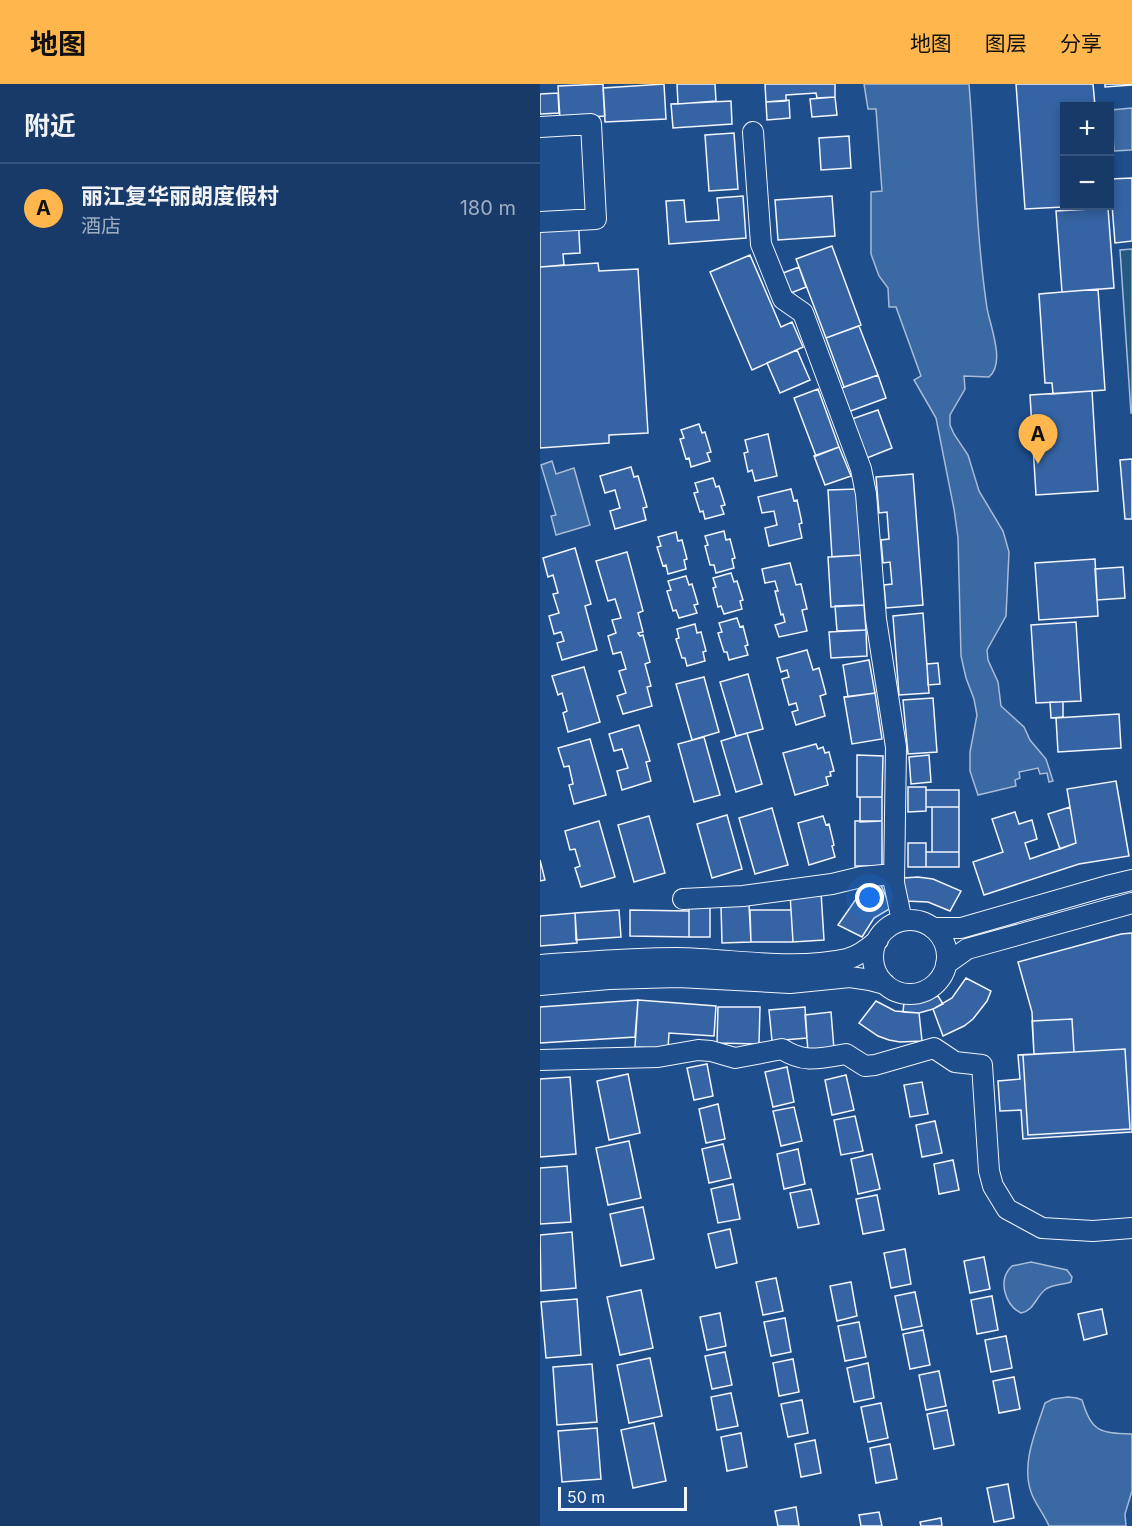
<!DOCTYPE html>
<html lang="zh">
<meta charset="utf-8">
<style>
body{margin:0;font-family:Inter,"Noto Sans SC",sans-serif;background:#244571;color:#f1f3f6}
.controls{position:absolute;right:18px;top:18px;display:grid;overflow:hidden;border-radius:0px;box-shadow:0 3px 9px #0003}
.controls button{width:54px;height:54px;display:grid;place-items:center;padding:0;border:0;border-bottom:2px solid #36547d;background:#173a69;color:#f1f3f6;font:30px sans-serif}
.scale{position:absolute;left:18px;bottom:15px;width:129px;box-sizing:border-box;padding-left:6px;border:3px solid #f2f6ff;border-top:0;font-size:16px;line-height:21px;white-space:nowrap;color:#f2f6ff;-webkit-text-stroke:4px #1f4e8c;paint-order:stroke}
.you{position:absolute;left:330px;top:814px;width:21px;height:21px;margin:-15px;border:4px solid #fff;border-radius:50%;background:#1a73e8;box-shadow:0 0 0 9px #1a73e833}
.badge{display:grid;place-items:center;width:39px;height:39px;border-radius:50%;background:#ffb74d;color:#111;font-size:20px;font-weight:700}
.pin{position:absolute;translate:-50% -50px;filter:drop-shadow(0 2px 3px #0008)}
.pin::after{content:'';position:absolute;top:32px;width:21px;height:18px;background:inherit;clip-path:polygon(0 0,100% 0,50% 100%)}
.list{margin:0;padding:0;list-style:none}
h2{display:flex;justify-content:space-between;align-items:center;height:78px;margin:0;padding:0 24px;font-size:26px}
h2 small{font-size:20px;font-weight:400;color:#9eadc0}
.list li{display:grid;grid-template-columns:39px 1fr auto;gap:18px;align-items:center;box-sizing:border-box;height:90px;padding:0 24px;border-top:2px solid #36547d}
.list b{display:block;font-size:22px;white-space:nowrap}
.list p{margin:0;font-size:20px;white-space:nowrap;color:#9eadc0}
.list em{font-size:20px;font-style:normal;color:#9eadc0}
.map{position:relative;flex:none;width:592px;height:1442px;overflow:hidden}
header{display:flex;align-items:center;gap:36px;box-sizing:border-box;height:84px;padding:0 30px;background:#ffb74d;color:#111}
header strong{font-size:28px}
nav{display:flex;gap:33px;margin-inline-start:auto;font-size:21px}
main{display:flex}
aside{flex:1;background:#173a69}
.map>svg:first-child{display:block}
.green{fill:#245a82;stroke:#a8bbd7;stroke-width:1.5}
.water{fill:#3b69a3;stroke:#a8bbd7;stroke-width:1.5}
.building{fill:#3563a3;stroke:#f2f6ff;stroke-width:1.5}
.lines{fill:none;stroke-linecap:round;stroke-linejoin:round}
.minor-casing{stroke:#f2f6ff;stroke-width:22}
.minor{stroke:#1f4e8c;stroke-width:20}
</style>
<header>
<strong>地图</strong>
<nav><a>地图</a><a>图层</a><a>分享</a></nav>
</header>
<main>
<aside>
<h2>附近<small></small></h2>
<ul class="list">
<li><span class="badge">A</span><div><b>丽江复华丽朗度假村</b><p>酒店</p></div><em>180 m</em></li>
</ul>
</aside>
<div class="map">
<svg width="592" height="1442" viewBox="0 0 592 1442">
<rect width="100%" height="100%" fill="#1f4e8c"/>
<path class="green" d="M592,165V329H591L580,166Z"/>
<path class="water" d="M324,0H429C435,74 436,150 447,224C450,242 466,279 449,293L424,292L425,305L410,331V341L414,350L428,371L439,407L463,447L469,468L466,532L447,566L448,576L458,598L461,622L484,643L490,656L506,675L513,697L509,698L507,689L500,690L498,684L479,688L480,694L475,696L476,702L438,711L430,687V668L437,631L434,615L426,594L421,572L418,454L414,425L396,334L374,296L381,292L356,223H349L348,204L339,192L331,170V108L342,107L336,25H328Z
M592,24V66L574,67L571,26Z
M12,377L16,390L34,384L50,441L16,451L11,432L16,431L1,381Z
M491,1178L527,1186L532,1193L531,1198C522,1201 514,1200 506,1205C496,1212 494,1227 481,1229C465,1221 457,1196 472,1182Z
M528,1313L537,1314L542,1316C552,1348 559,1349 592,1350V1407L585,1430L586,1442H509C504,1430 495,1420 491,1408C481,1379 496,1347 505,1319L513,1315Z"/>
<path class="building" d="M63,0L65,32L20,35L18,2Z
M124,0L126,35L65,38L63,4Z
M137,0H175L176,17L138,20Z
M225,0H295V13L277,14L276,9L246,11V17L226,18Z
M476,0H553L555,22H524V122H542L485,125Z
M565,0H592V1L565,3Z
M18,9L19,29L0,30V10Z
M295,13L297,31L272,33L270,15Z
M249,16L250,34L227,36L226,18Z
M191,17L192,40L133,44L131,20Z
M194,49L198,105L169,107L165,51Z
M309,52L311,84L281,86L279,54Z
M592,94V157L575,159L570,95Z
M203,112L206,154L129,160L126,117L144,116L146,138L179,136L177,114Z
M292,112L295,152L238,156L235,116Z
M568,124L574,204L522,208L516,127Z
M38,129L40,169L23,170L24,181L0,183V132Z
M292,162L321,241L286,254L256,175Z
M210,171L241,243L252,238L263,263L212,286L170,188Z
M58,179L59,187L98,185L108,349L69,351V359L0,364V183Z
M259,183L266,203L251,209L243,189Z
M558,205L565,306L513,310L512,299H505L499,210Z
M319,242L338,291L304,303L286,254Z
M257,266L270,296L240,309L227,279Z
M338,291L346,314L308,328L299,305Z
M278,305L299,363L276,372L254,314Z
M552,307L558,407L496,411L490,311Z
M338,326L352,364L327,374L312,335Z
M159,340L162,349L165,348L171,368L167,369L170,377L151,383L149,374L146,375L140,355L144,354L141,346Z
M228,350L237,392L215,397L212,386L208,388L204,369L208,368L205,356Z
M299,363L311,392L285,401L274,372Z
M592,375V435H585L580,376Z
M91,383L94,393L98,392L107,423L103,424L106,436L75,445L70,427L80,424L75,406L65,409L60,392Z
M373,390L383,521L346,524L344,501L352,500L350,478L343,479L341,456L349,455L347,428L339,429L336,393Z
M173,394L176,403L179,402L185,421L181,422L184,430L165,435L163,427L160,428L154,409L158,408L155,399Z
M251,405L254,417L257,416L262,439L259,440L262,454L229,462L225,444L237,441L234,427L222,429L218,413Z
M317,405L321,471L292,473L288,406Z
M184,447L186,456L190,455L195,474L192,475L194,484L176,489L174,481H170L165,462L168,461L165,452Z
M136,448L138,457L142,456L147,475L144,476L146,485L128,490L126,481L123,482L117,463L121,462L118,453Z
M35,464L51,520L45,522L57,566L22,576L17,559L24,557L21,548L14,550L9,532L19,529L13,510L18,509L13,491L8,493L3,474Z
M87,468L103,527L98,529L103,548L98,549L100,552L103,551L110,578L105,580L111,602L107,603L112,622L83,630L77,612L86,609L79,587L86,585L81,568L73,570L68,552L76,549L72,536L81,534L75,515L68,517L56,477Z
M321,471L324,521L291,523L288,473Z
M555,475L558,532L499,536L495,479Z
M250,479L256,501L261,500L267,525L262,526L267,547L239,553L235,541L245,538L243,530L241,531L235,507H238L235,497L225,499L222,485Z
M583,483L585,514L557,516L555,485Z
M191,489L194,498L197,497L203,516L200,517L202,525L184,530L181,522L178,523L173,504L176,503L173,494Z
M146,492L149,501L152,500L158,520L154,521L157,529L139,534L136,526L133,527L127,507L131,506L128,497Z
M324,521L326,546L297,547L295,522Z
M383,529L389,609L359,611L353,532Z
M197,534L200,543L203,542L208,561L205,562L208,571L189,576L187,568H184L178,549L182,548L179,539Z
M536,538L541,617L496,619L491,541Z
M155,540L157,549L161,548L166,567L163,568L165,577L147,582L145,574H142L136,555L139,554L137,545Z
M326,546L327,572L291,574L289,548Z
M267,566L273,586L279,584L286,610L280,612L285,632L256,641L252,628L258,626L256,619L249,621L242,595L249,593L247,586L241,588L237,574Z
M329,576L335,609L308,613L303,581Z
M398,579L400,600L388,601L387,580Z
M44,583L60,638L28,648L23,629L27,627L22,609L18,611L12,592Z
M208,590L223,645L196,652L180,598Z
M164,593L179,648L152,656L136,600Z
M335,609L342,655L312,660L304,613Z
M393,614L397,668L368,670L363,616Z
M510,618H523V633L511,634Z
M579,630L581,664L518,668L516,634Z
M99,641L110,677L106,678L111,697L82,706L77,687L88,684L82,665L74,667L69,650Z
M207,649L222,700L196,708L181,657Z
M164,653L180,711L154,718L138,660Z
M50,655L66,711L34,720L29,701L33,700L29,682L24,683L18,664Z
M276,660L278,665L283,663L285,669L289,668L294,687L290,688L291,692L286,693L288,701L255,711L243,669Z
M317,671L343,672L342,713H317Z
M389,671L391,698L371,700L369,673Z
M576,697L589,772L539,780L444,811L433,778L463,768L452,735L475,728L479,740L492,736L497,755L485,759L490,775L536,759L527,705Z
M368,703H386V727L368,728Z
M386,706H419V723H386Z
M320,713H342V737L320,738Z
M392,723H419V768H392Z
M530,723L536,759L520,765L508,730Z
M232,724L248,781L215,790L199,734Z
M187,731L202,785L172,794L157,740Z
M109,732L125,789L94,798L78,741Z
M283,732L286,741L289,740L294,761L292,762L295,773L269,781L258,739Z
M59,737L75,793L41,803L35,784L40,782L35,765L30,766L25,747Z
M315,737H342V782H315Z
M368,759H386V783H368Z
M386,768H419V783H386Z
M0,776L5,796L0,797Z
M378,793L393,795L421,807L410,827L388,818L365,817L363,794Z
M340,799L351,824L334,834L322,853L298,841L316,815Z
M281,808L284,856L253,858L250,810Z
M209,821L211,858L182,859L181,822Z
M149,823H170V853H149Z
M79,826L81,853L36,856L35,829Z
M90,826L149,827V853L90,852Z
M210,826H251L253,858H211Z
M35,829L37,859L0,862V832Z
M592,849V1048L483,1055L481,1026L460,1027L458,997L480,995L478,971L494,970L492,928L478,878L581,850Z
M426,894L451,907L447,917L433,935L424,942L403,952L393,925L412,914Z
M398,912L403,920L393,925L379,929L363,928L364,918L380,917Z
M98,916L95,953L0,959V923Z
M98,916L176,922L174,952L129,949L128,965L95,963Z
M336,917L355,927L379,929L382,957L360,958L349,956L338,952L319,939Z
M178,923H220L219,960L177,959Z
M265,923L267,954L232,957L229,926Z
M291,928L294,965L268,967L265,931Z
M532,935L534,968L494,970L492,937Z
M585,965L590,1045L488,1051L483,971Z
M167,980L173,1012L154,1016L147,984Z
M247,983L254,1018L233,1023L225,988Z
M88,990L100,1049L69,1056L57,997Z
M306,991L314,1026L292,1031L285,996Z
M30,993L36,1070L0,1073V995Z
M382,998L388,1030L370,1033L364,1001Z
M178,1020L185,1055L166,1059L159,1025Z
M254,1023L262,1057L241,1062L233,1027Z
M315,1032L323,1067L301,1071L294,1036Z
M395,1037L402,1069L382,1073L376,1041Z
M89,1057L101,1114L68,1121L56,1064Z
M183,1060L191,1094L169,1099L162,1065Z
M258,1065L265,1100L244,1105L237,1070Z
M332,1070L340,1105L318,1110L311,1075Z
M413,1076L419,1106L399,1110L394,1080Z
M27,1082L31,1138L0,1140V1084Z
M193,1100L200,1135L178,1139L171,1105Z
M271,1105L279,1140L258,1144L250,1109Z
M337,1111L344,1146L323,1150L316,1115Z
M103,1123L114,1175L81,1182L70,1130Z
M190,1145L197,1179L176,1184L168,1150Z
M32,1148L36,1204L1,1207L0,1151Z
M365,1165L371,1200L351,1204L344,1169Z
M444,1173L450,1205L430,1209L424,1177Z
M236,1194L243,1227L223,1231L216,1198Z
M311,1198L317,1232L297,1237L290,1202Z
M101,1206L113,1264L80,1271L67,1213Z
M375,1208L382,1242L362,1246L355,1212Z
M452,1212L458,1246L437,1250L431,1216Z
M37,1215L41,1271L6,1274L1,1218Z
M562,1225L567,1250L544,1256L538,1230Z
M180,1229L186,1262L167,1266L160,1233Z
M245,1234L251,1268L231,1272L224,1238Z
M319,1238L326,1273L305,1277L298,1242Z
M383,1246L390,1281L370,1285L363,1250Z
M466,1252L472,1284L451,1288L445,1256Z
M185,1268L192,1301L172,1305L165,1272Z
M110,1274L122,1332L89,1339L77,1281Z
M253,1275L259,1308L239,1312L233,1279Z
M328,1279L334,1314L314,1318L307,1284Z
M52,1280L57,1338L17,1341L13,1283Z
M399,1287L406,1322L386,1326L379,1291Z
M474,1293L480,1325L459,1329L453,1297Z
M191,1309L198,1342L177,1346L171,1313Z
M262,1316L268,1349L248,1353L241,1320Z
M341,1319L348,1354L328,1358L321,1323Z
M407,1326L414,1361L394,1365L387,1330Z
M114,1339L126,1397L93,1404L81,1346Z
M57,1344L61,1395L22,1398L18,1347Z
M201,1349L207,1383L187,1387L181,1353Z
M275,1356L281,1389L261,1393L255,1360Z
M350,1360L357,1395L336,1399L330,1364Z
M468,1400L474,1434L454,1438L447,1404Z
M256,1423L259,1442H238L235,1427Z
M339,1428L342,1442H321L319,1431Z
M401,1434L402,1442H381L380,1438Z"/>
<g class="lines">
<g class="minor-casing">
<path id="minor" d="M0,43L51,40L56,135L0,138
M213,48L221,160L243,215L263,229L321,385L326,410L336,535L356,663L354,799L362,837
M143,815L203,812L292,800L321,793L354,790
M333 873a37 37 0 1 1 74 0a37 37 0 1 1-74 0Z
M394,844H421L567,802L592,796
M406,880L427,865L592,819
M0,881C46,878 91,874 137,874C193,875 252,887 307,875C319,872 329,864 338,856
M0,901L69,895L138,893L250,899L310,893L330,896L345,900
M0,976L118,973L158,966L171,967L195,974L242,965C265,980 281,974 306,970L325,982L335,981L394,964L415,978L442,981L449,1087L453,1102L467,1125L502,1144L553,1147L592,1144"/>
</g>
<use href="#minor" class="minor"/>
</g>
</svg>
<div class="controls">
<button>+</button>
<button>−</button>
</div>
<div class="scale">50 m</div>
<div class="you"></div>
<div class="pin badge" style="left:498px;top:380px">A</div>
</div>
</main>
